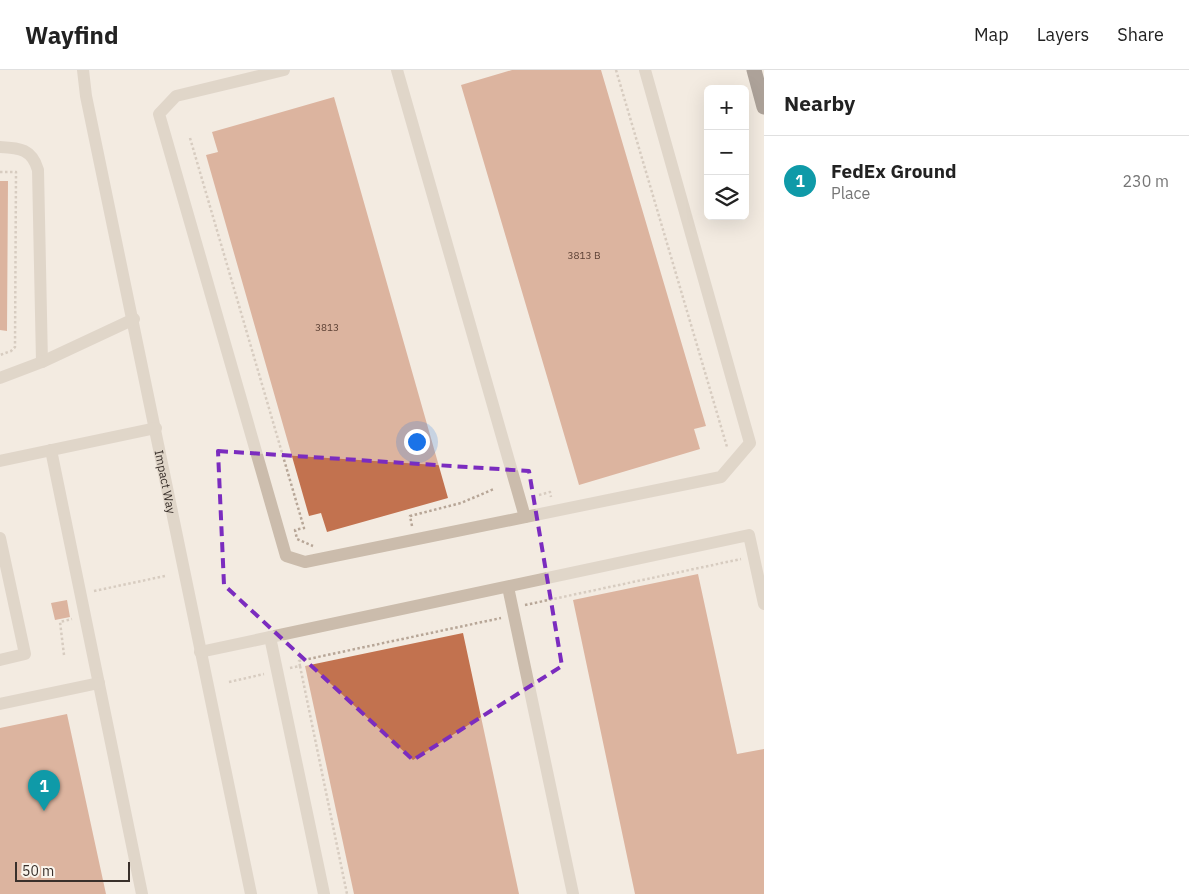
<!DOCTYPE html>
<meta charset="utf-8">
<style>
body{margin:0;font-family:"IBM Plex Sans",sans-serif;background:#f2f2f2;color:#222}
.controls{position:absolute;right:15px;top:15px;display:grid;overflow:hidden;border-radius:8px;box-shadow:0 5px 20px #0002}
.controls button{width:45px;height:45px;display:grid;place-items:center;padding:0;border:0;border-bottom:1px solid #e0e0e0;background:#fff;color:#222;font:25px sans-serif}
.scale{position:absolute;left:15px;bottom:12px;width:115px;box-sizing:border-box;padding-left:5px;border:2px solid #39302b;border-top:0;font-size:14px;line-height:18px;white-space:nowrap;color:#39302b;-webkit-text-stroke:4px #faf5ed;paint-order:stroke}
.you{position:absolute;left:416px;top:371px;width:18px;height:18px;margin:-12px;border:4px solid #fff;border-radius:50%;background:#1a73e8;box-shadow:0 0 0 8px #1a73e833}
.badge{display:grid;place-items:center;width:32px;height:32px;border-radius:50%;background:#21535a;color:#fff;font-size:16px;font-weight:700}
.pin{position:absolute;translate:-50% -41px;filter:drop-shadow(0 1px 2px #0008)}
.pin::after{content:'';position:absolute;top:26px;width:18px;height:15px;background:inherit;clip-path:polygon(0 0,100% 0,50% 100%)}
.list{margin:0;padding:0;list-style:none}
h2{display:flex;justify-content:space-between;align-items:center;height:65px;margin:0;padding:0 20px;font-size:21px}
h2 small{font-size:16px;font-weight:400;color:#767676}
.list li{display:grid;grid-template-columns:32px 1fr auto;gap:15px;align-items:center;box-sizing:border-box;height:90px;padding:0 20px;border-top:1px solid #e0e0e0}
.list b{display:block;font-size:19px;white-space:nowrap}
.list p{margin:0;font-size:16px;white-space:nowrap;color:#767676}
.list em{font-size:16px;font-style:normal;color:#767676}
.icon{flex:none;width:28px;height:28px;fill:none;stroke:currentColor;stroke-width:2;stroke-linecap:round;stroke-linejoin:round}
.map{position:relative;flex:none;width:764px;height:824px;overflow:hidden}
header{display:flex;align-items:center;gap:30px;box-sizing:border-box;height:70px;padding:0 25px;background:#fff;border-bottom:1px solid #e0e0e0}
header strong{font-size:24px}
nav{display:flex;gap:28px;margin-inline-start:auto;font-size:18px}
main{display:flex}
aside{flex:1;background:#fff}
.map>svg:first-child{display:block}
.building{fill:#c2724f}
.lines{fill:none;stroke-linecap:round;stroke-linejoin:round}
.path{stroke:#b7a697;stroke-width:2.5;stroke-dasharray:2.5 2.5;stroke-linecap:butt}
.minor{stroke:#cbbcac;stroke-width:12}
.highway{stroke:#5a4b42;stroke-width:15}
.marked{fill:none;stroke:#7b2cbf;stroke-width:4;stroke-dasharray:10 6;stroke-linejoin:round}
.labels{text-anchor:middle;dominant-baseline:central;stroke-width:4;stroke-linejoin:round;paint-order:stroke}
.number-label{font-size:10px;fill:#5b4034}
.street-label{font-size:12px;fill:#39302b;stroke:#faf5ed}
</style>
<header>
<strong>Wayfind</strong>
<nav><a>Map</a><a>Layers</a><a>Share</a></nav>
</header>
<main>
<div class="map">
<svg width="764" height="824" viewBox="0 0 764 824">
<rect width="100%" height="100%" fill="#f3ebe1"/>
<path class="building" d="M512,0H601L706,356L694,359L700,379L579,415L461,15Z
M334,27L448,428L327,462L321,443L309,446L206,85L218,82L212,62Z
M0,111H8L7,261L0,260Z
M698,504L737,684L764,679V824H635L573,530Z
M67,530L70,547L55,550L51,533Z
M463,563L519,824H354L305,596Z
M67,644L106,824H0V658Z"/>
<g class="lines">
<path class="path" d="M616,0L727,377
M190,68L304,458L295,460L297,469L313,476
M0,102H16L15,277L11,281L0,285
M539,425L550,422L551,427
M412,456L410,446L461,433L494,419
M94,521L165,506
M525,535L741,489
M64,585L60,552L72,549
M300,596L347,824
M290,598L300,596L299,591L501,548
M229,612L264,604"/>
<g class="minor">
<path id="s1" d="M83,0L86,26C143,291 194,558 251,824"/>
<path d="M284,0L176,26L159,44L286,486L305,492L721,407L750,373L645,0"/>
<path d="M397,0L525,447"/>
<path d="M0,77C20,78 32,79 38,100L42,292"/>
<path d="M0,308L42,292L134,249"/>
<path d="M51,380L142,824"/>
<path d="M0,391L156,358"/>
<path d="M0,468L25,584L0,590"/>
<path d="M508,517L573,824"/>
<path d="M270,567L324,824"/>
<path d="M200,582L749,465L764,534"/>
<path d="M0,634L99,613"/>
</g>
<path class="highway" d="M754,0L764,37"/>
</g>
<path d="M0 0H764V824H0ZM218,381L529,401L562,596L413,690L224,515Z" fill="#f3ebe1" fill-opacity=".55" fill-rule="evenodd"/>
<path class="marked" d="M218,381L529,401L562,596L413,690L224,515Z"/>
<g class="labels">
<g class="number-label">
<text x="584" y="185">3813 B</text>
<text x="327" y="257">3813</text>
</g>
<g class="street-label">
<text stroke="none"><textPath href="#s1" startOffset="420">Impact Way</textPath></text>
</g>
</g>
</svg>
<div class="controls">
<button>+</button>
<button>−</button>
<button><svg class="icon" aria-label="layers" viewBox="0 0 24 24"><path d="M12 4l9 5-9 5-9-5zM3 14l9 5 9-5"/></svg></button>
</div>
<div class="scale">50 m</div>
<div class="you"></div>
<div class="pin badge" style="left:44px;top:741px;background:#0f9aa8">1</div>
</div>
<aside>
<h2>Nearby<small></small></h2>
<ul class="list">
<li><span class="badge" style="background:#0f9aa8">1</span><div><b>FedEx Ground</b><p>Place</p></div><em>230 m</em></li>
</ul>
</aside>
</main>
